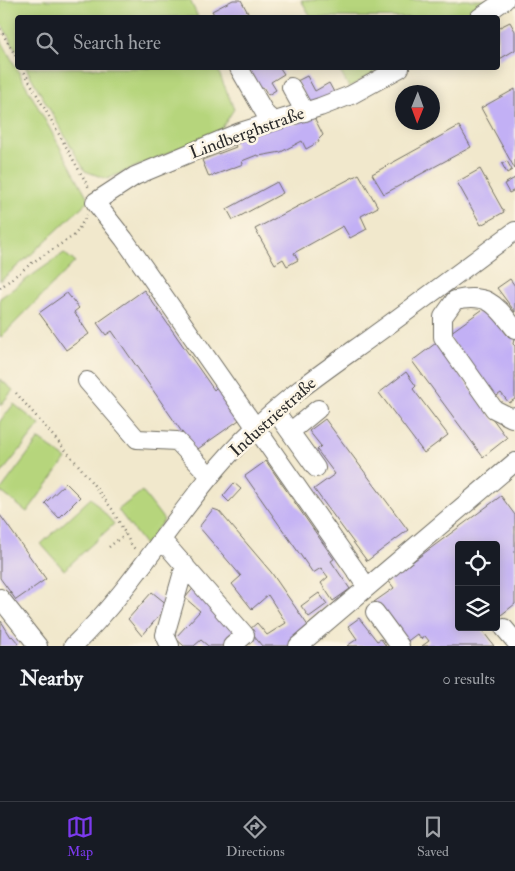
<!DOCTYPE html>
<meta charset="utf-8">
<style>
body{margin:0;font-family:"IM FELL Double Pica",serif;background:#242831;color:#f1f3f6}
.controls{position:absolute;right:15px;bottom:15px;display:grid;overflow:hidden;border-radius:5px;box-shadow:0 2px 12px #0003}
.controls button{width:45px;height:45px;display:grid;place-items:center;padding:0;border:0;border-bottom:1px solid #363941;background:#171b24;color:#f1f3f6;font:25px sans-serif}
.compass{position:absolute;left:395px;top:85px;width:45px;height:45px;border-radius:50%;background:#171b24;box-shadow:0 2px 12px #0003;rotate:181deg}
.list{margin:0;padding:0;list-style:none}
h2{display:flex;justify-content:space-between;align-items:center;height:65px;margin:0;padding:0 20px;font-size:21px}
h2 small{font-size:16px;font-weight:400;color:#9ea1a6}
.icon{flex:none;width:28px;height:28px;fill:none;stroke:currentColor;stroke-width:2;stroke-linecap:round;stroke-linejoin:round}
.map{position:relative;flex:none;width:515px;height:646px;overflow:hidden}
.search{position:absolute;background:#171b24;box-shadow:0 2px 12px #0003;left:15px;right:15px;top:15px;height:55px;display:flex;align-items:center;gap:12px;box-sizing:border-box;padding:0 18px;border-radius:5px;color:#9ea1a6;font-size:19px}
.sheet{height:155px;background:#171b24}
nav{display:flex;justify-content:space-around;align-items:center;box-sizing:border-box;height:70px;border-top:1px solid #363941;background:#171b24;font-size:14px;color:#9ea1a6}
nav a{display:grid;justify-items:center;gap:2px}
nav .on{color:#7c3aed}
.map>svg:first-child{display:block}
.green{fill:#b6d57c;stroke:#708054}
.building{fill:#c2b0f5}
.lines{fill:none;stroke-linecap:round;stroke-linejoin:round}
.minor-casing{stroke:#706d63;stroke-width:20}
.path{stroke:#706d63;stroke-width:2.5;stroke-dasharray:1 4;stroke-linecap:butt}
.minor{stroke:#fff;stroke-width:18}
.labels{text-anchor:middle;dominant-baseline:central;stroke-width:5;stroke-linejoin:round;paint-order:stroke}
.street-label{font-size:18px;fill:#2b2b2b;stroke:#fcf5e5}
</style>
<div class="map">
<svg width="515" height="646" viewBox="0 0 515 646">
<rect width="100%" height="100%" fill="#fcf5e5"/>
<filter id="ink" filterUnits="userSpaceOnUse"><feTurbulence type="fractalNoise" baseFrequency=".02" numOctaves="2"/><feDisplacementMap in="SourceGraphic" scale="10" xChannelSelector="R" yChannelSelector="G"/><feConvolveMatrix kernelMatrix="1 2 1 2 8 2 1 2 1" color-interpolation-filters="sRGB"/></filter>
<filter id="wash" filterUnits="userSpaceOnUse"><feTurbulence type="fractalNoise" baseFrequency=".0096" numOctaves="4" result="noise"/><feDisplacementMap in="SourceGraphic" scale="20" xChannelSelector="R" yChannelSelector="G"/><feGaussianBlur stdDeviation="1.12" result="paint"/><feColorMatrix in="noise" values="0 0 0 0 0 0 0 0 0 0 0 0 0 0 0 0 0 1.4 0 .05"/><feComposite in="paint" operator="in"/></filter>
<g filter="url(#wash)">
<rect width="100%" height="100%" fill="#f1e8cc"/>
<path class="green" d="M0,0H190L198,17L18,18L17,52L0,21Z
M301,0H496L467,18L311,17Z
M0,38L89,200L34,252L0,281Z
M26,68H217L234,109L220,131L107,179L85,171Z
M338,68H382L349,87Z
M64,253L75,262L0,338V298Z
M0,379L13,390L0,406Z
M14,404L40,425L0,475V421Z
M39,439L66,459L27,512L0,491Z
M142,491L164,520L145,545L118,510Z
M91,498L114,524L64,570L41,544Z"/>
<g id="blocks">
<path class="building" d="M233,0H241L248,13L240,18H216L212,11Z
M510,22L515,31V50L498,60V28Z
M251,68H280L284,74L271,82L276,90L268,95L263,87L260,89L248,69Z
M307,76L315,91L329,83L335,94L311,107L297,81Z
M515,89V169L481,108Z
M313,115L323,135L318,140L319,142L306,149L302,141L281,152L259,156L257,155L242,161L243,164L209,177L202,160L236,147L233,140L292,119L294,125Z
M459,126L471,147L384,194L372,174Z
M507,161L512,170L507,173L502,164Z
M480,169L504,212L481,225L457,182Z
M359,174L378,207L361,216L367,229L350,238L343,226L294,253L298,260L287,266L283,259L275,264L255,229Z
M515,178V190L509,193L504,184Z
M277,182L283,193L233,220L227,209Z
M510,279L515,286V312L497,288Z
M144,290L214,390L219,385L242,418L195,451L112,331L106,335L97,323Z
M67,293L79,308L74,312L89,334L66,350L39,313Z
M486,307L495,319L501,316L508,326L503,330L509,337L515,335L513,344L515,346V399L509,403L501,393L494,398L447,335Z
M436,343L507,438L483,457L412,361Z
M406,372L416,386L413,389L448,435L424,453L379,393Z
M325,419L408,530L367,561L314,489L335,474L317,450L321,446L309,431Z
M266,461L334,559L331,561L350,589L333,601L321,583L328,577L321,568L313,573L245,476Z
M66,483L80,497L59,518L45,503Z
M234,483L241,489L229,502L223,496Z
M501,496L515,515V604L496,619V545H459V627H485L482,630L494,646H422L429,641L425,636L421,639L417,634L405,643L374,602L394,588L388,580Z
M213,509L219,511L271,572L311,630L293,646H262L249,630L257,623L267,635L286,623L268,595L252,609L232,584L241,576L199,527Z
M0,515L46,579L16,600L0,578Z
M196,585L236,630L222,646H208L201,640L194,646H184L175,638L200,611L185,598Z
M152,592L168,605L142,636L128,619Z
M319,593L327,604L309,617L301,606Z
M359,618L377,641L381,639L386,646H347L357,639L348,626Z
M1,621L11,637L12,636L19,644L17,646H0Z"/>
</g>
</g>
<g filter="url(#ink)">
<use href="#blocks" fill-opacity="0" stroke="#706d63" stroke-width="1"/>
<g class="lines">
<g class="minor-casing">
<path id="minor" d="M479,18L505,0
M239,68L266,115L274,121
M291,87L305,112
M515,329C495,304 489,293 455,300L443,317V337L494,409L512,418L515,416
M87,381L137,439L177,441L210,476
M275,411L316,468
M290,432L318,409
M162,540L245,635L232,646
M367,587L124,239L95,202L135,176L240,132L320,107L351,95L400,68
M0,598L38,646
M375,612L400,646
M504,628L515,641
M73,646C142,580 186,493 255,428C289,395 330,367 369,339C418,304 466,267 515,231
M170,646L165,635L185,565
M298,646L515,462"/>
</g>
<path class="path" d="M0,29L18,60
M22,68L89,188
M0,288L33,262L75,235L87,215
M16,393L80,467L112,509L132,546L136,550
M109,547L125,534"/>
<use href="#minor" class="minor"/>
</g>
</g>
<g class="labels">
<g class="street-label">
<text transform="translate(247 133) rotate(-20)">Lindberghstraße</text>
<text transform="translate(273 417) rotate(-42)">Industriestraße</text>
</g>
</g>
</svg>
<div class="controls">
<button><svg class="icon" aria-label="locate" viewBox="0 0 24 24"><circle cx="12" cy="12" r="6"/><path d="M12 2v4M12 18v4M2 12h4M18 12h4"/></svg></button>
<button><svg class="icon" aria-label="layers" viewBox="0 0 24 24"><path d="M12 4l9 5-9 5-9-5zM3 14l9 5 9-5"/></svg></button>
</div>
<svg class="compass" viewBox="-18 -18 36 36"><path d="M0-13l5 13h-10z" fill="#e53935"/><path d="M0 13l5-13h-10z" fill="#9ea1a6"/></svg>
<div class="search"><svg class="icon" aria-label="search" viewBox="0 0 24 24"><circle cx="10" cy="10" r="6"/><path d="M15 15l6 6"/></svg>Search here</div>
</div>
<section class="sheet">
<h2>Nearby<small>0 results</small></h2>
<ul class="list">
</ul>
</section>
<nav>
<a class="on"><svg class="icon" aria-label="map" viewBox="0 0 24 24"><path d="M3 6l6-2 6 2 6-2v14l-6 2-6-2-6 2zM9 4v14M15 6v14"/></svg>Map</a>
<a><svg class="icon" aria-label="directions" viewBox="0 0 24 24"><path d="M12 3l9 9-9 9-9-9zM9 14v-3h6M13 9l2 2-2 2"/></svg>Directions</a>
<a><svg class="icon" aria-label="saved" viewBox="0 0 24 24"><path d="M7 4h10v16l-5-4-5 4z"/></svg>Saved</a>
</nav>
